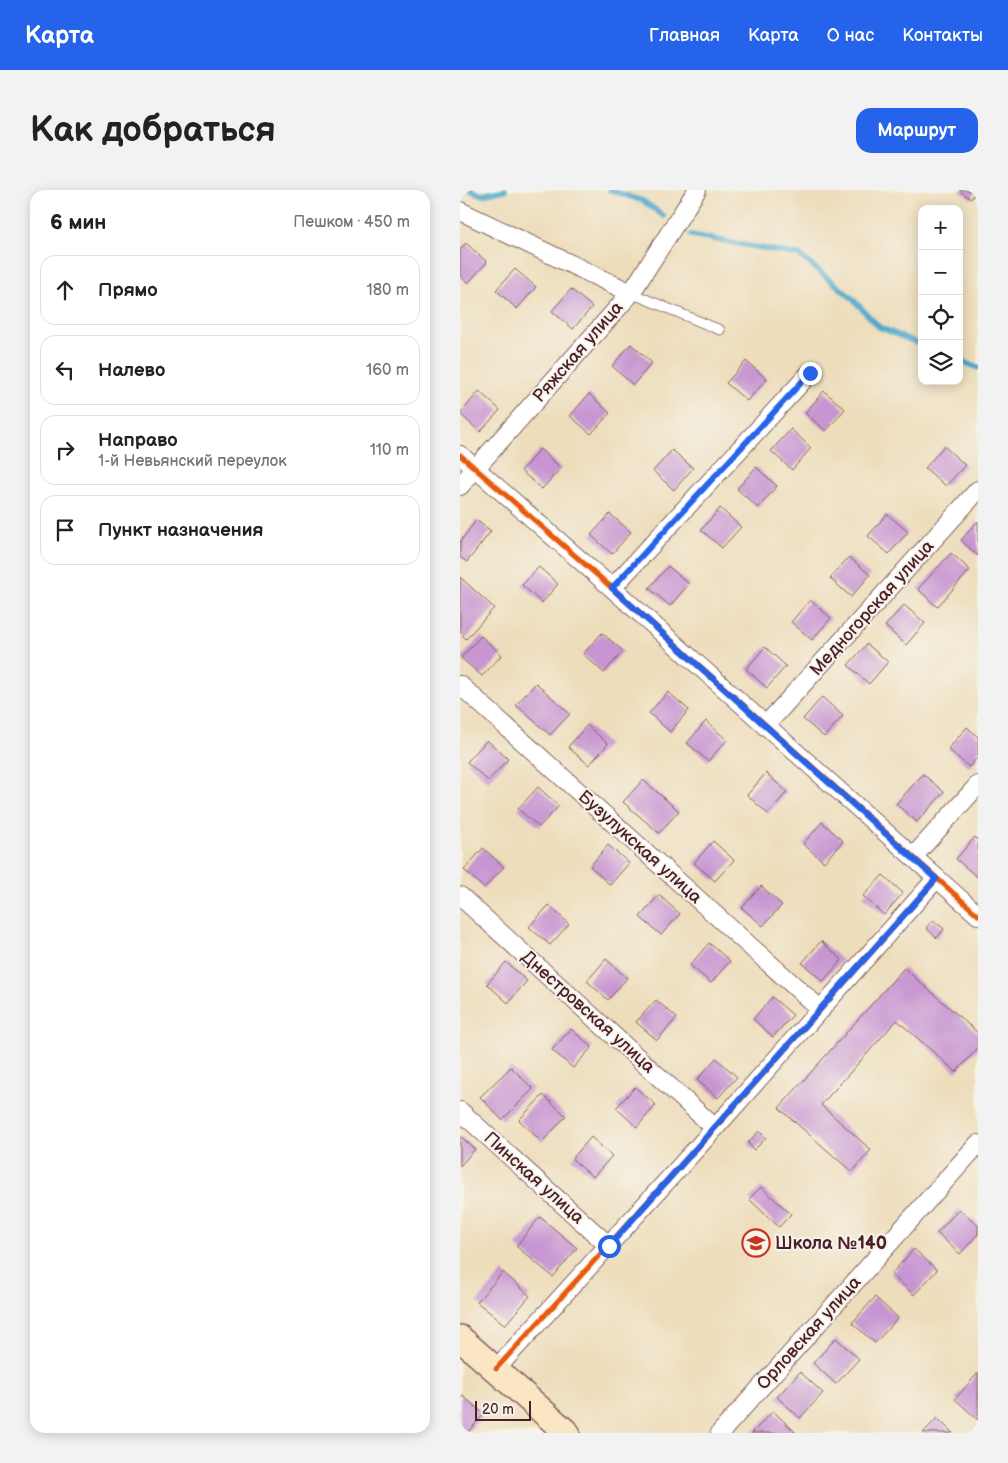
<!DOCTYPE html>
<html lang="ru">
<meta charset="utf-8">
<style>
body{margin:0;font-family:"Balsamiq Sans",sans-serif;background:#f2f2f2;color:#222}
.controls{position:absolute;right:15px;top:15px;display:grid;overflow:hidden;border-radius:10px;box-shadow:0 2px 12px #0003}
.controls button{width:45px;height:45px;display:grid;place-items:center;padding:0;border:0;border-bottom:1px solid #e0e0e0;background:#fff;color:#222;font:25px sans-serif}
.scale{position:absolute;left:15px;bottom:12px;width:56px;box-sizing:border-box;padding-left:5px;border:2px solid #4a1f2b;border-top:0;font-size:14px;line-height:18px;white-space:nowrap;color:#4a1f2b;-webkit-text-stroke:4px #f7f3e8;paint-order:stroke}
.stop{position:absolute;width:15px;height:15px;margin:-11px;border:4px solid #2563eb;border-radius:50%;background:#fff}
.stop.end{background:#2563eb;border-color:#fff;box-shadow:0 1px 5px #0008}
.list{margin:0;padding:0;list-style:none}
h2{display:flex;justify-content:space-between;align-items:center;height:65px;margin:0;padding:0 20px;font-size:21px}
h2 small{font-size:16px;font-weight:400;color:#767676}
.list li{display:grid;grid-template-columns:32px 1fr auto;gap:15px;align-items:center;box-sizing:border-box;height:70px;margin:0 10px 10px;padding:0 10px;border:1px solid #e0e0e0;border-radius:15px}
.list b{display:block;font-size:19px;white-space:nowrap}
.list p{margin:0;font-size:16px;white-space:nowrap;color:#767676}
.list em{font-size:16px;font-style:normal;color:#767676}
.icon{flex:none;width:28px;height:28px;fill:none;stroke:currentColor;stroke-width:2;stroke-linecap:round;stroke-linejoin:round}
.map{position:relative;flex:none;width:518px;height:1243px;overflow:hidden;border-radius:15px}
header{display:flex;align-items:center;gap:30px;box-sizing:border-box;height:70px;padding:0 25px;background:#2563eb;color:#fff}
header strong{font-size:24px}
nav{display:flex;gap:28px;margin-inline-start:auto;font-size:18px}
.intro{display:flex;align-items:center;justify-content:space-between;box-sizing:border-box;height:120px;padding:0 30px}
h1{margin:0;font-size:35px}
.button{padding:12px 22px;border-radius:15px;background:#2563eb;color:#fff;font-size:18px;font-weight:700}
main{display:flex;gap:30px;padding:0 30px}
aside{flex:1;background:#fff;border-radius:15px;box-shadow:0 2px 12px #0003}
.map>svg:first-child{display:block}
.lines{fill:none;stroke-linecap:round;stroke-linejoin:round}
.stream{stroke:#4da9cb;stroke-width:5.5}
.building{fill:#c795d1}
.service-casing{stroke:#83625d;stroke-width:11}
.minor-casing{stroke:#83625d;stroke-width:20}
.secondary-casing{stroke:#83625d;stroke-width:28}
.service{stroke:#fff;stroke-width:9}
.minor{stroke:#fff;stroke-width:18}
.secondary{stroke:#fbe6c4;stroke-width:25}
.cycleway-casing{stroke:#f7f3e8;stroke-width:8}
.cycleway{stroke:#e8590c;stroke-width:5}
.route{stroke:#2563eb;stroke-width:6}
.labels{text-anchor:middle;dominant-baseline:central;stroke-width:4;stroke-linejoin:round;paint-order:stroke}
.street-label{font-size:18px;fill:#4a1f2b;stroke:#f7f3e8}
.poi-label{font-size:18px;font-weight:bold;fill:#4a1f2b;stroke:#f7f3e8;text-anchor:start}
</style>
<header>
<strong>Карта</strong>
<nav><a>Главная</a><a>Карта</a><a>О нас</a><a>Контакты</a></nav>
</header>
<div class="intro"><h1>Как добраться</h1><a class="button">Маршрут</a></div>
<main>
<aside>
<h2>6 мин<small>Пешком · 450 m</small></h2>
<ul class="list">
<li><svg class="icon" aria-label="ahead" viewBox="0 0 24 24"><path d="M12 20V5M6 11l6-6 6 6"/></svg><div><b>Прямо</b></div><em>180 m</em></li>
<li><svg class="icon" aria-label="left" viewBox="0 0 24 24"><path d="M17 20v-9H6M10 6l-5 5 5 5"/></svg><div><b>Налево</b></div><em>160 m</em></li>
<li><svg class="icon" aria-label="right" viewBox="0 0 24 24"><path d="M7 20v-9h11M14 6l5 5-5 5"/></svg><div><b>Направо</b><p>1-й Невьянский переулок</p></div><em>110 m</em></li>
<li><svg class="icon" aria-label="arrive" viewBox="0 0 24 24"><path d="M6 21V4h12l-3 4 3 4H6"/></svg><div><b>Пункт назначения</b></div></li>
</ul>
</aside>
<div class="map">
<svg width="518" height="1243" viewBox="0 0 518 1243">
<rect width="100%" height="100%" fill="#f7f3e8"/>
<filter id="ink" filterUnits="userSpaceOnUse"><feTurbulence type="fractalNoise" baseFrequency=".02" numOctaves="2"/><feDisplacementMap in="SourceGraphic" scale="10" xChannelSelector="R" yChannelSelector="G"/><feConvolveMatrix kernelMatrix="1 2 1 2 8 2 1 2 1" color-interpolation-filters="sRGB"/></filter>
<filter id="wash" filterUnits="userSpaceOnUse"><feTurbulence type="fractalNoise" baseFrequency=".0096" numOctaves="4" result="noise"/><feDisplacementMap in="SourceGraphic" scale="20" xChannelSelector="R" yChannelSelector="G"/><feGaussianBlur stdDeviation="1.12" result="paint"/><feColorMatrix in="noise" values="0 0 0 0 0 0 0 0 0 0 0 0 0 0 0 0 0 1.4 0 .05"/><feComposite in="paint" operator="in"/></filter>
<g filter="url(#wash)">
<rect width="100%" height="100%" fill="#edddbb"/>
<g class="lines">
<path class="stream" d="M10,0L22,5L45,0
M150,0L183,11L204,26
M231,45L339,65L391,107L419,137L462,155
M499,170L518,178"/>
</g>
<g id="blocks">
<path class="building" d="M499,0H517L511,9Z
M6,53L27,72L8,93L0,86V60Z
M55,79L76,97L57,119L36,100Z
M111,99L132,117L113,139L92,121Z
M171,154L192,173L173,195L152,176Z
M286,171L307,189L287,211L266,193Z
M19,201L40,220L20,242L0,224Z
M364,201L385,219L366,241L345,223Z
M129,204L150,223L131,244L110,226Z
M331,239L351,258L332,280L311,261Z
M484,256L505,275L486,296L465,278Z
M80,259L101,278L82,299L61,281Z
M212,260L233,278L214,300L193,281Z
M296,277L317,296L298,318L277,299Z
M260,318L281,337L262,358L241,340Z
M150,324L171,342L152,364L131,345Z
M427,324L448,342L429,364L408,346Z
M16,330L31,341L7,372L0,367V352Z
M518,331V366L501,350Z
M491,363L510,380L477,417L458,399Z
M389,367L410,385L391,407L370,388Z
M208,376L229,394L210,416L189,398Z
M79,377L98,394L82,413L62,395Z
M0,387L34,418L6,449L0,443Z
M350,410L371,428L352,450L331,432Z
M444,415L465,433L446,455L425,436Z
M142,443L163,461L144,483L123,464Z
M21,446L42,465L22,486L1,468Z
M407,454L428,472L409,494L388,475Z
M305,457L326,476L307,498L286,479Z
M76,493L110,524L90,545L56,515Z
M208,502L229,520L210,542L189,523Z
M362,507L383,526L364,547L343,529Z
M246,531L267,550L248,571L227,553Z
M127,535L148,554L129,575L108,557Z
M507,537L518,547V567L509,577L488,559Z
M27,550L48,569L28,591L7,572Z
M306,583L327,602L308,624L287,605Z
M463,584L484,602L457,632L436,614Z
M183,590L219,621L199,643L163,612Z
M78,597L99,616L79,637L58,619Z
M362,632L383,651L364,672L343,654Z
M515,647L518,650V685L517,687L496,669Z
M253,651L274,670L255,691L234,673Z
M148,655L169,673L150,695L130,676Z
M23,658L44,677L24,698L4,680Z
M423,685L443,703L424,725L403,706Z
M301,696L322,715L303,736L282,718Z
M199,705L220,724L201,745L180,727Z
M89,715L109,734L90,755L69,737Z
M473,730L484,739L477,748L466,738Z
M361,751L382,770L363,791L342,773Z
M249,753L270,771L251,793L230,775Z
M146,769L167,788L148,810L127,791Z
M46,772L67,791L48,813L27,794Z
M444,778L518,843V858L496,882L437,830L361,915L411,960L392,982L319,918Z
M312,807L333,825L313,847L293,829Z
M196,810L217,828L197,850L176,832Z
M111,839L132,857L113,878L92,860Z
M256,868L277,887L258,908L237,890Z
M51,877L73,899L42,930L20,907Z
M175,897L196,915L177,937L156,918Z
M83,905L106,926L82,952L59,930Z
M299,941L306,948L294,960L288,953Z
M0,946L15,959L0,976Z
M131,947L152,966L133,987L112,969Z
M301,997L331,1024L319,1037L289,1009Z
M499,1019L518,1035V1044L500,1064L477,1043Z
M80,1027L117,1058L93,1087L56,1056Z
M454,1059L477,1080L454,1105L431,1084Z
M43,1082L70,1106L45,1135L17,1112Z
M415,1107L438,1128L415,1153L392,1133Z
M376,1148L399,1169L376,1194L353,1173Z
M340,1182L363,1203L340,1228L317,1207Z
M518,1183V1230L495,1209Z
M3,1206L24,1224L7,1243L0,1242V1209Z
M313,1221L335,1242L334,1243H292Z
M477,1228L493,1243H463Z"/>
</g>
</g>
<g filter="url(#ink)">
<use href="#blocks" fill-opacity="0" stroke="#83625d" stroke-width="1"/>
<g class="lines">
<g class="service-casing">
<path id="service" d="M171,103L260,140"/>
</g>
<g class="minor-casing">
<path id="minor" d="M0,21L171,103L0,296
M171,103L237,0
M0,265L152,398L518,725
M152,398L350,183
M0,495L361,820
M305,536L518,300
M453,667L518,595
M0,706L255,938
M0,921L149,1056
M36,1179L255,938L476,689
M260,1243L518,954"/>
</g>
<g class="secondary-casing">
<path id="secondary" d="M0,1148L107,1243"/>
</g>
<use href="#service" class="service"/>
<use href="#minor" class="minor"/>
<use href="#secondary" class="secondary"/>
<g class="cycleway-casing">
<path id="cycleway" d="M0,265L152,398L518,725
M36,1179L255,938L476,689"/>
</g>
<use href="#cycleway" class="cycleway"/>
</g>
</g>
<g class="lines" filter="url(#ink)">
<path class="route" d="M149,1056L476,689L152,398L350,183"/>
</g>
<defs>
<g id="school-ring" transform="scale(1.4375)"><circle r="9.5" fill="#f7f3e8" stroke="#c8321e" stroke-width="1.5"/><path d="M0-5L7-2L0 1L-7-2ZM-4 1L0 2.5L4 1V4Q0 6-4 4Z" fill="#c8321e"/></g>
</defs>
<g fill-rule="evenodd">
<use href="#school-ring" x="296" y="1053"/>
</g>
<g class="labels">
<g class="street-label">
<text transform="translate(118 162) rotate(-49)">Ряжская улица</text>
<text transform="translate(412 418) rotate(-48)">Медногорская улица</text>
<text transform="translate(180 657) rotate(42)">Бузулукская улица</text>
<text transform="translate(128 822) rotate(42)">Днестровская улица</text>
<text transform="translate(74 988) rotate(42)">Пинская улица</text>
<text transform="translate(349 1143) rotate(-48)">Орловская улица</text>
</g>
<g class="poi-label">
<text x="315" y="1053">Школа №140</text>
</g>
</g>
</svg>
<div class="controls">
<button>+</button>
<button>−</button>
<button><svg class="icon" aria-label="locate" viewBox="0 0 24 24"><circle cx="12" cy="12" r="6"/><path d="M12 2v4M12 18v4M2 12h4M18 12h4"/></svg></button>
<button><svg class="icon" aria-label="layers" viewBox="0 0 24 24"><path d="M12 4l9 5-9 5-9-5zM3 14l9 5 9-5"/></svg></button>
</div>
<div class="scale">20 m</div>
<div class="stop" style="left:149px;top:1056px"></div>
<div class="stop end" style="left:350px;top:183px"></div>
</div>
</main>
